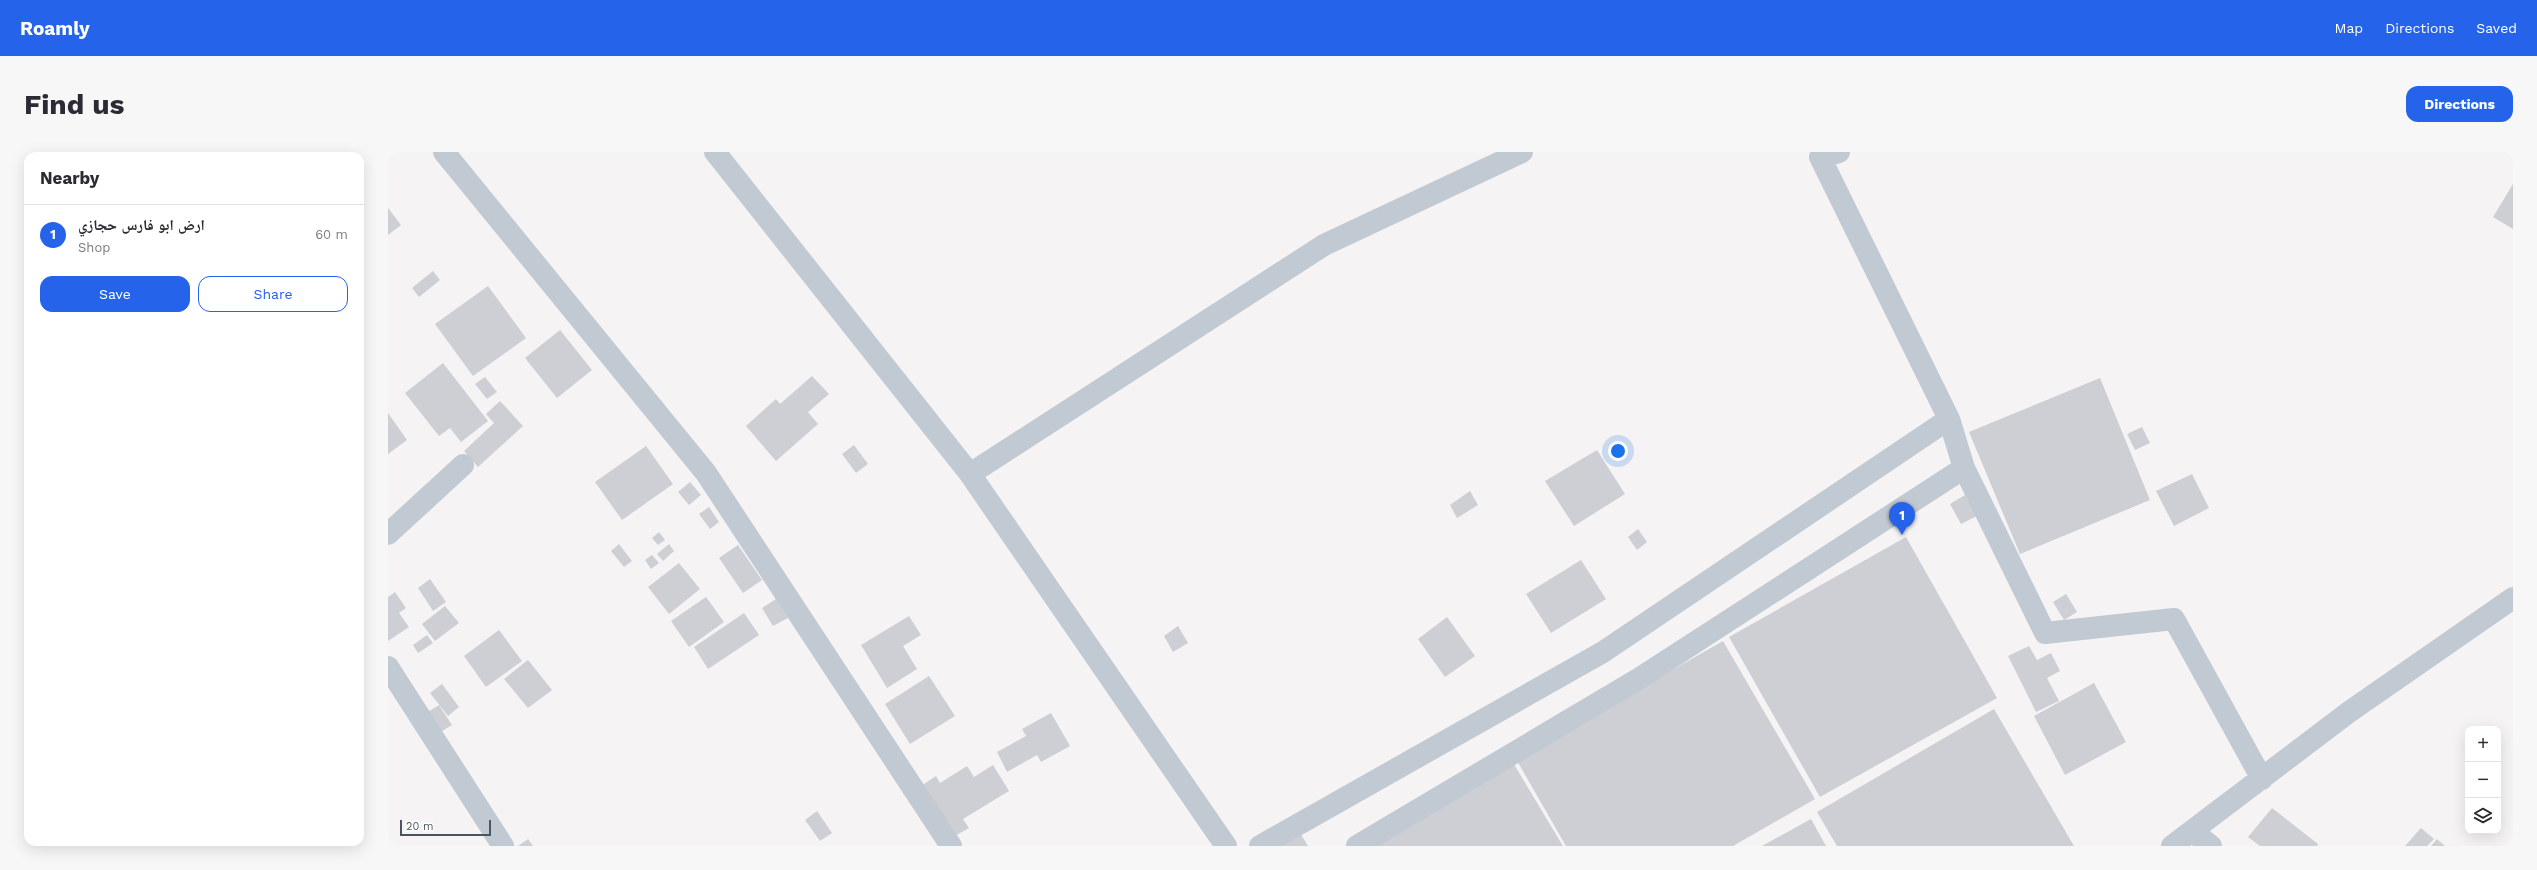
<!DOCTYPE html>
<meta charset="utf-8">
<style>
body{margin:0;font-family:"Work Sans","Noto Naskh Arabic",sans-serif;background:#f7f7f7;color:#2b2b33}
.controls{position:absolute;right:12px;bottom:12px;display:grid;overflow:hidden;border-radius:8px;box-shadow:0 4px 16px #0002}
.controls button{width:36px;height:36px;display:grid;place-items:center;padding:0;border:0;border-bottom:1px solid #e1e1e2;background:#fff;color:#2b2b33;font:20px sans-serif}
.scale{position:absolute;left:12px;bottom:10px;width:91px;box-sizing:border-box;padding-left:4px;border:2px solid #4a5661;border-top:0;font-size:11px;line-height:14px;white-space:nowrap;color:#4a5661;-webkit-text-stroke:3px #fff;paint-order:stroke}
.you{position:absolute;left:1230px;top:299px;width:14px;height:14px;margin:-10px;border:3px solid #fff;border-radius:50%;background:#1a73e8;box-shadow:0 0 0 6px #1a73e833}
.badge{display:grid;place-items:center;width:26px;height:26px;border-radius:50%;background:#2563eb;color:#fff;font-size:13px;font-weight:700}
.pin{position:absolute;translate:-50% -33px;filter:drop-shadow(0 1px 2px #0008)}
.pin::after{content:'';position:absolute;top:21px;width:14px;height:12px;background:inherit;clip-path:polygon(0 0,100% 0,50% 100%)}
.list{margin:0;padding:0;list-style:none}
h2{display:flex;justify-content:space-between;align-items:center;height:52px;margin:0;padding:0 16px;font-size:17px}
h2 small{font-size:13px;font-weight:400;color:#7c7c81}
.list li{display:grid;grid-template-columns:26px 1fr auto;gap:12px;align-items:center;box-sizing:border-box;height:60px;padding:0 16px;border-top:1px solid #e1e1e2}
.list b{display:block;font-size:15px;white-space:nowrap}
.list p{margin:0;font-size:13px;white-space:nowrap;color:#7c7c81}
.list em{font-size:13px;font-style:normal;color:#7c7c81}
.actions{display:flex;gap:8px;padding:12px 16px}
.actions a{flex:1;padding:9px 0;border:1px solid #2563eb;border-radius:12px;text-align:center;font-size:14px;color:#2563eb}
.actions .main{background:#2563eb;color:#fff}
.icon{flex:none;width:22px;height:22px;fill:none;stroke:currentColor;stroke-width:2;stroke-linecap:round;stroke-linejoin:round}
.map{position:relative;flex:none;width:2125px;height:694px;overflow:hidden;border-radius:12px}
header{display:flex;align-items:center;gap:24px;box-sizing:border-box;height:56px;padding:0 20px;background:#2563eb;color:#fff}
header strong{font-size:19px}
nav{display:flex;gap:22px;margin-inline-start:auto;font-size:14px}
.intro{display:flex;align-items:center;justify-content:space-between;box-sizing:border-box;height:96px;padding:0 24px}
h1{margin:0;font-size:28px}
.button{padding:10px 18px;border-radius:12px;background:#2563eb;color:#fff;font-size:14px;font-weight:700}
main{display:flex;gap:24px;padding:0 24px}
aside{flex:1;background:#fff;border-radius:12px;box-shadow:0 4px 16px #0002}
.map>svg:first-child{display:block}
.building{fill:#cdcfd5}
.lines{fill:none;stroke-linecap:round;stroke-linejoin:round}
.minor{stroke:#c1cad2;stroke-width:22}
</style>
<header>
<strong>Roamly</strong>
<nav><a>Map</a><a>Directions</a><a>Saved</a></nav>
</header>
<div class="intro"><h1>Find us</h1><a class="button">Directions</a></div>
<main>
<aside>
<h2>Nearby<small></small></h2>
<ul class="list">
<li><span class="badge">1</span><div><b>ارض ابو فارس حجازي</b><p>Shop</p></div><em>60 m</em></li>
</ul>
<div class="actions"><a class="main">Save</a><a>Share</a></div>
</aside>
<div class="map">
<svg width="2125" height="694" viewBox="0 0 2125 694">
<rect width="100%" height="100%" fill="#f5f3f3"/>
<path class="building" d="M2125,32V77L2105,65Z
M0,56L13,73L0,83Z
M45,119L52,128L31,145L24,136Z
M100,134L138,186L85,224L47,172Z
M172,178L204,218L169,246L137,206Z
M55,211L100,269L73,290L62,276L51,284L17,241Z
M424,224L441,242L420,260L430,272L388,309L358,274L388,247L392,252Z
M97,225L109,240L99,247L87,232Z
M1712,226L1762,348L1632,402L1581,280Z
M112,249L135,274L90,315L76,299L106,271L98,262Z
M0,261L19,288L0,302Z
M1754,275L1762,291L1747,298L1739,282Z
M466,293L480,312L468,321L454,302Z
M258,294L285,332L234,368L207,330Z
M1209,298L1237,342L1186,374L1157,329Z
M1804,322L1821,356L1786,374L1768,339Z
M302,330L313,343L301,353L290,340Z
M1082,339L1090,353L1069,366L1062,353Z
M1577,343L1589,364L1573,372L1562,352Z
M321,355L331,370L322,377L311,362Z
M1250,377L1259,390L1249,398L1240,385Z
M271,380L277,388L270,393L264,386Z
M1518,385L1609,546L1432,645L1341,485Z
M231,392L244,409L236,415L223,399Z
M281,392L286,399L275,409L269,402Z
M350,393L374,428L355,441L331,406Z
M264,403L271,411L263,417L257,408Z
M1193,408L1218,447L1163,481L1138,442Z
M291,411L312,437L281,462L260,435Z
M42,427L58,450L45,459L30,436Z
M7,440L18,456L11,461L21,475L0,489V445Z
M1678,442L1689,460L1676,468L1665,450Z
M318,445L336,470L301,495L283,469Z
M388,447L400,466L385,474L374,456Z
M57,454L71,471L47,489L34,472Z
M356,461L371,483L320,517L306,495Z
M521,464L533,483L515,494L529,517L499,536L473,493Z
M1059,465L1087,504L1057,525L1030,487Z
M790,474L800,491L785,500L776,484Z
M111,478L134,509L98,535L76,504Z
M39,483L45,491L30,501L25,493Z
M1335,489L1427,647L1345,694H1178L1128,607Z
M1641,494L1649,508L1663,501L1672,519L1659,526L1671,549L1648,560L1620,504Z
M140,508L164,538L140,556L116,527Z
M541,524L567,564L522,592L497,552Z
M1706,531L1738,590L1677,623L1646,564Z
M54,532L71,555L60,564L42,541Z
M51,553L64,573L51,581L38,561Z
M1606,557L1686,694H1449L1429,660Z
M663,561L682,594L653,610L649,603L619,620L609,600L638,584L634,577Z
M1124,609L1175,694H981Z
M605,613L621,639L575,667L581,676L565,685L533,634L548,624L552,631L579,614L586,625Z
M1884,656L1930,692L1929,694H1872L1860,685Z
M429,659L444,681L432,689L417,668Z
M1423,667L1438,694H1374Z
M2033,676L2046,687L2039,694H2017Z
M912,681L920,694H892Z
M140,687L145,694H130Z
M2049,687L2057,694H2043Z"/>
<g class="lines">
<path class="minor" d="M56,0L318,321L563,694
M327,0L582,322L838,694
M1451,0L1432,5L1561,267L1576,316L1657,481L1786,467L1874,627
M582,322L936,93L1134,0
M0,382L75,313
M0,515L115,694
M1805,680L1823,694
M872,694L1215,500L1561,267
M969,694L1252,526L1576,316
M1784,694L1961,560L2125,446"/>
</g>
</svg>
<div class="controls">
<button>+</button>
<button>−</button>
<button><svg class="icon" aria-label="layers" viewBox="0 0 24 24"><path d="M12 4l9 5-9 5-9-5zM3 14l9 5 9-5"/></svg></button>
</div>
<div class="scale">20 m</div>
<div class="you"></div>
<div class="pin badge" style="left:1514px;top:383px">1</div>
</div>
</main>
